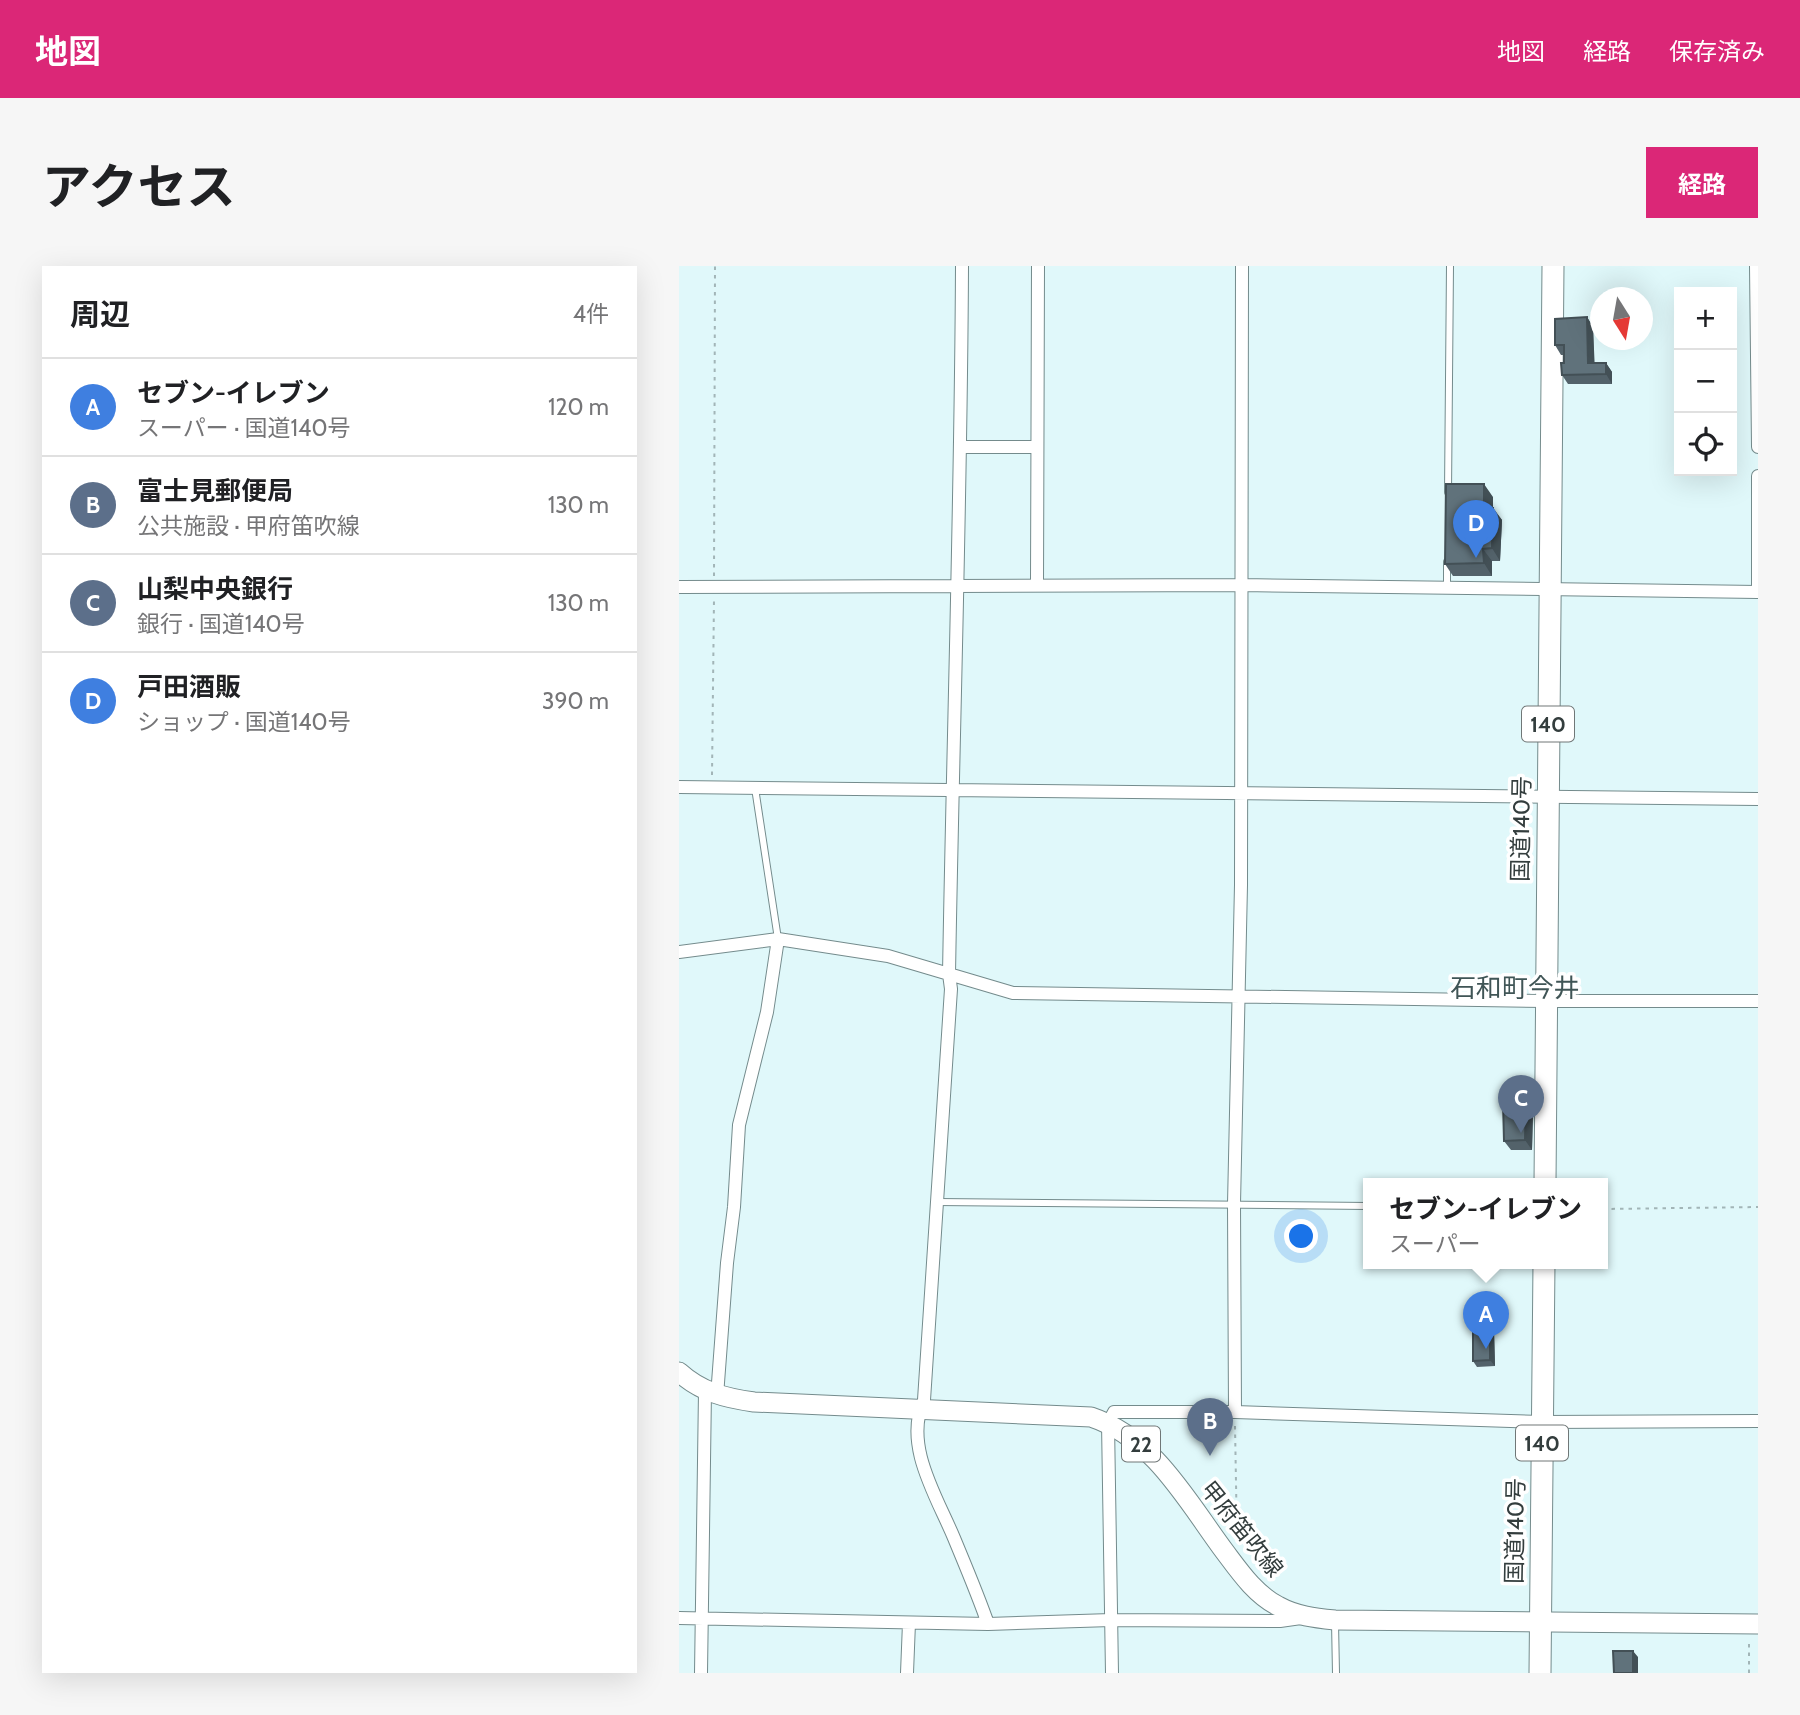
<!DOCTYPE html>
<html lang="ja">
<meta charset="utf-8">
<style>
body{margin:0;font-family:Cabin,"Noto Sans JP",sans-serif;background:#f6f6f6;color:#202124}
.controls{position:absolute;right:21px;top:21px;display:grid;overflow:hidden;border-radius:0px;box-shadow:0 7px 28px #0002}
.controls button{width:63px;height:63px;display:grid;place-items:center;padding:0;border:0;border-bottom:2px solid #e0e0e0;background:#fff;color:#202124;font:35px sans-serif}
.compass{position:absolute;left:911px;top:21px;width:63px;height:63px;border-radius:50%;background:#fff;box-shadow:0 7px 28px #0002;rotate:169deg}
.you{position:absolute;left:623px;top:971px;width:24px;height:24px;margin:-18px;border:5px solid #fff;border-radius:50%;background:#1a73e8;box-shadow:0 0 0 10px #1a73e833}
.badge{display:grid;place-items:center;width:46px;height:46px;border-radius:50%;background:#db2777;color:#fff;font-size:23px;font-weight:700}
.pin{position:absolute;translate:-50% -58px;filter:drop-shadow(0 2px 4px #0008)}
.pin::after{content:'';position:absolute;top:37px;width:24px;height:21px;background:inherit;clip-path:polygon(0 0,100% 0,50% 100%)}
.popup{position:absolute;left:684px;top:912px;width:245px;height:91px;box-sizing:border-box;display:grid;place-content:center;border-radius:0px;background:#fff;filter:drop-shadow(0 2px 5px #0005);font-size:23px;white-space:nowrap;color:#757577}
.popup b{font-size:26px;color:#202124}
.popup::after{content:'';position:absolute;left:50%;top:100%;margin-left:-14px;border:14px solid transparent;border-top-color:#fff}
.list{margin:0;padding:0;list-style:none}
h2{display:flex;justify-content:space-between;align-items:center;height:91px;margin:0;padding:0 28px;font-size:30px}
h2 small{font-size:23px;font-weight:400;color:#757577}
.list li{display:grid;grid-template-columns:46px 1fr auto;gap:21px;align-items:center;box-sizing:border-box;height:98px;padding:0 28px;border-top:2px solid #e0e0e0}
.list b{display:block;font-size:26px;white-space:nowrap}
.list p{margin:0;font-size:23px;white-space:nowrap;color:#757577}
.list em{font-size:23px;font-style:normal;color:#757577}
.icon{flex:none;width:38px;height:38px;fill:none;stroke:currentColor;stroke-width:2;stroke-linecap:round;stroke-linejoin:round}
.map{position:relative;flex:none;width:1079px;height:1407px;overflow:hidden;border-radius:0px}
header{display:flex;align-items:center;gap:42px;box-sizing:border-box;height:98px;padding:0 35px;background:#db2777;color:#fff}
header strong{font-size:33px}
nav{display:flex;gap:38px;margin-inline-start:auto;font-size:24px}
.intro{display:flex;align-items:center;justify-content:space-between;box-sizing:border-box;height:168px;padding:0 42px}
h1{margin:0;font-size:49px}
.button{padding:18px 32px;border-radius:0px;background:#db2777;color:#fff;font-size:24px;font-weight:700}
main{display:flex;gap:42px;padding:0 42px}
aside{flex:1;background:#fff;border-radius:0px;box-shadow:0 7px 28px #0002}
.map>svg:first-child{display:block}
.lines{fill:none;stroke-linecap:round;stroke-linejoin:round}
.lane-casing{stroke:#748b8c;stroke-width:8}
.street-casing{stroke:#748b8c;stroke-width:14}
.primary-casing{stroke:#748b8c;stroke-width:21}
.highway-casing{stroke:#748b8c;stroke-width:23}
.path{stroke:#a2b5b7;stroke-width:2;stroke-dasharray:3.5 5;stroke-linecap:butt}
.lane{stroke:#fff;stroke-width:6}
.street{stroke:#fff;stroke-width:12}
.primary{stroke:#fff;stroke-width:19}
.highway{stroke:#fff;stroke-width:21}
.wall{fill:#53626a}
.shaded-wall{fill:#435056}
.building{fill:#60727b;stroke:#435056;stroke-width:2}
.labels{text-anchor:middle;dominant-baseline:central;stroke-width:7;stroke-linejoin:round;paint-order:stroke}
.shield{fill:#fff;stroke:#707777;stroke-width:2}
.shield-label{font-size:21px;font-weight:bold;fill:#333d3d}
.street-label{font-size:23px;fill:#333d3d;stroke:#fff}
.quarter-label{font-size:26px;fill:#405556;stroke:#fff}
</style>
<header>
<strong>地図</strong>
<nav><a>地図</a><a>経路</a><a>保存済み</a></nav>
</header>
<div class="intro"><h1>アクセス</h1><a class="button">経路</a></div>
<main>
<aside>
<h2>周辺<small>4件</small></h2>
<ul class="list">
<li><span class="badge" style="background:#3f7fe0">A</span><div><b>セブン-イレブン</b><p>スーパー · 国道140号</p></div><em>120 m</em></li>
<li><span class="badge" style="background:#5c6f8a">B</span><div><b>富士見郵便局</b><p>公共施設 · 甲府笛吹線</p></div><em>130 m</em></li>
<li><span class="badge" style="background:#5c6f8a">C</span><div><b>山梨中央銀行</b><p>銀行 · 国道140号</p></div><em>130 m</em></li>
<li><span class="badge" style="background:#3f7fe0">D</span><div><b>戸田酒販</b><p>ショップ · 国道140号</p></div><em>390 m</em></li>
</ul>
</aside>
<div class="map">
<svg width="1079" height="1407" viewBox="0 0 1079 1407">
<rect width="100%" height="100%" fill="#e0f8fa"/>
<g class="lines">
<g class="lane-casing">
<path id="lane" d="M769,226L771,0
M768,322V296
M76,522L99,673
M258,936L690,940
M656,1356L657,1407"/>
</g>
<g class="street-casing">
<path id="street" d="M283,0C282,236 274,472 270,708L272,723L245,1134C224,1179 258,1231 275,1272C287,1301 299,1329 309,1358
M1077,0L1079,181
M283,181H358
M358,318L359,0
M0,321L563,319L1079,326
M1079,326V210
M0,521L1079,533
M0,686L99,673L209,690L334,727L867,735H1079
M38,1130L48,997L55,941L60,859L88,746L99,673
M556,1146L555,938L562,619L563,0
M0,1352L309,1358L432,1354L601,1355L622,1352
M22,1407L26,1125
M228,1407L230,1357
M433,1407L429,1157L435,1146H556L863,1156L1079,1155"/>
</g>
<g class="primary-casing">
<path id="primary" d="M0,1106C22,1126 46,1132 75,1136L412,1151C475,1172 508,1235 546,1286C561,1306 576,1328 599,1340C617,1350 636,1352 656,1354L1079,1358"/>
</g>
<g class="highway-casing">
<path id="highway" d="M866,917L874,0
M861,1407L865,997"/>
</g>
<path class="path" d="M35,310L36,0
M33,509L35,333
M924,943L1079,941
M556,1160L558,1273
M1070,1407V1373"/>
<use href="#lane" class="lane"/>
<use href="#street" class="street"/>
<use href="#primary" class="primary"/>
<use href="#highway" class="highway"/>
</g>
<path class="wall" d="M908,51L914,61L915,97H927L933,106V118H889L883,109L885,97V89H882L876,79Z
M814,231V242L823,254L821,295H813V310H774L766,298Z
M847,836L854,845L853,884H832L825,875Z
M811,1059L815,1065L816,1100L798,1101L794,1095Z"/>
<path class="shaded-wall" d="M908,51L914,61L916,106L909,97Z
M927,97L933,106V118L927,108Z
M805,218L814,231V244V242L823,254L821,295L813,282L805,242Z
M804,283L813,295V310L805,297Z
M847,836L854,845L853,884L846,874Z
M811,1059L815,1065L816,1100L811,1094Z
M954,1385L959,1391V1407H954Z"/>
<path class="building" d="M908,51L909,97H927V108L883,109L882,97H885V79H876V53Z
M767,218H805V242H814L813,282L804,283L805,297L766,298Z
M824,836H847L846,874L825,875Z
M794,1059H811V1094L794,1095Z
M934,1385H954V1407H935Z"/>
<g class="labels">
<g class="shield">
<rect x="843" y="440.5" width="52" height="35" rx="5"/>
<rect x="837" y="1159.5" width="52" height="35" rx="5"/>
<rect x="443" y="1160.5" width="38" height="35" rx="5"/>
</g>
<g class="shield-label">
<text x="869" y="458">140</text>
<text x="863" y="1177">140</text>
<text x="462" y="1178">22</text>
</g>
<g class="street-label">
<text transform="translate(842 563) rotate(-89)">国道140号</text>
<text transform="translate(563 1263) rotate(51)">甲府笛吹線</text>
<text transform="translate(836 1265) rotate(-89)">国道140号</text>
</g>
<g class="quarter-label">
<text x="836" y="722">石和町今井</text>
</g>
</g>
</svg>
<div class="controls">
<button>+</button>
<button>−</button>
<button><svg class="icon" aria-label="locate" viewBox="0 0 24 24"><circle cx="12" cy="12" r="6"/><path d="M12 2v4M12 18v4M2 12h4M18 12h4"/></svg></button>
</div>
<svg class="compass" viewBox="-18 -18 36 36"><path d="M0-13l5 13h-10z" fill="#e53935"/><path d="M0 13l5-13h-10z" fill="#757577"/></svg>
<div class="you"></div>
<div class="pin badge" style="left:807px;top:1083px;background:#3f7fe0">A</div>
<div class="popup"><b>セブン-イレブン</b>スーパー</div>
<div class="pin badge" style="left:531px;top:1190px;background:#5c6f8a">B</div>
<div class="pin badge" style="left:842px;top:867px;background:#5c6f8a">C</div>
<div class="pin badge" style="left:797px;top:292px;background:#3f7fe0">D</div>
</div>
</main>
